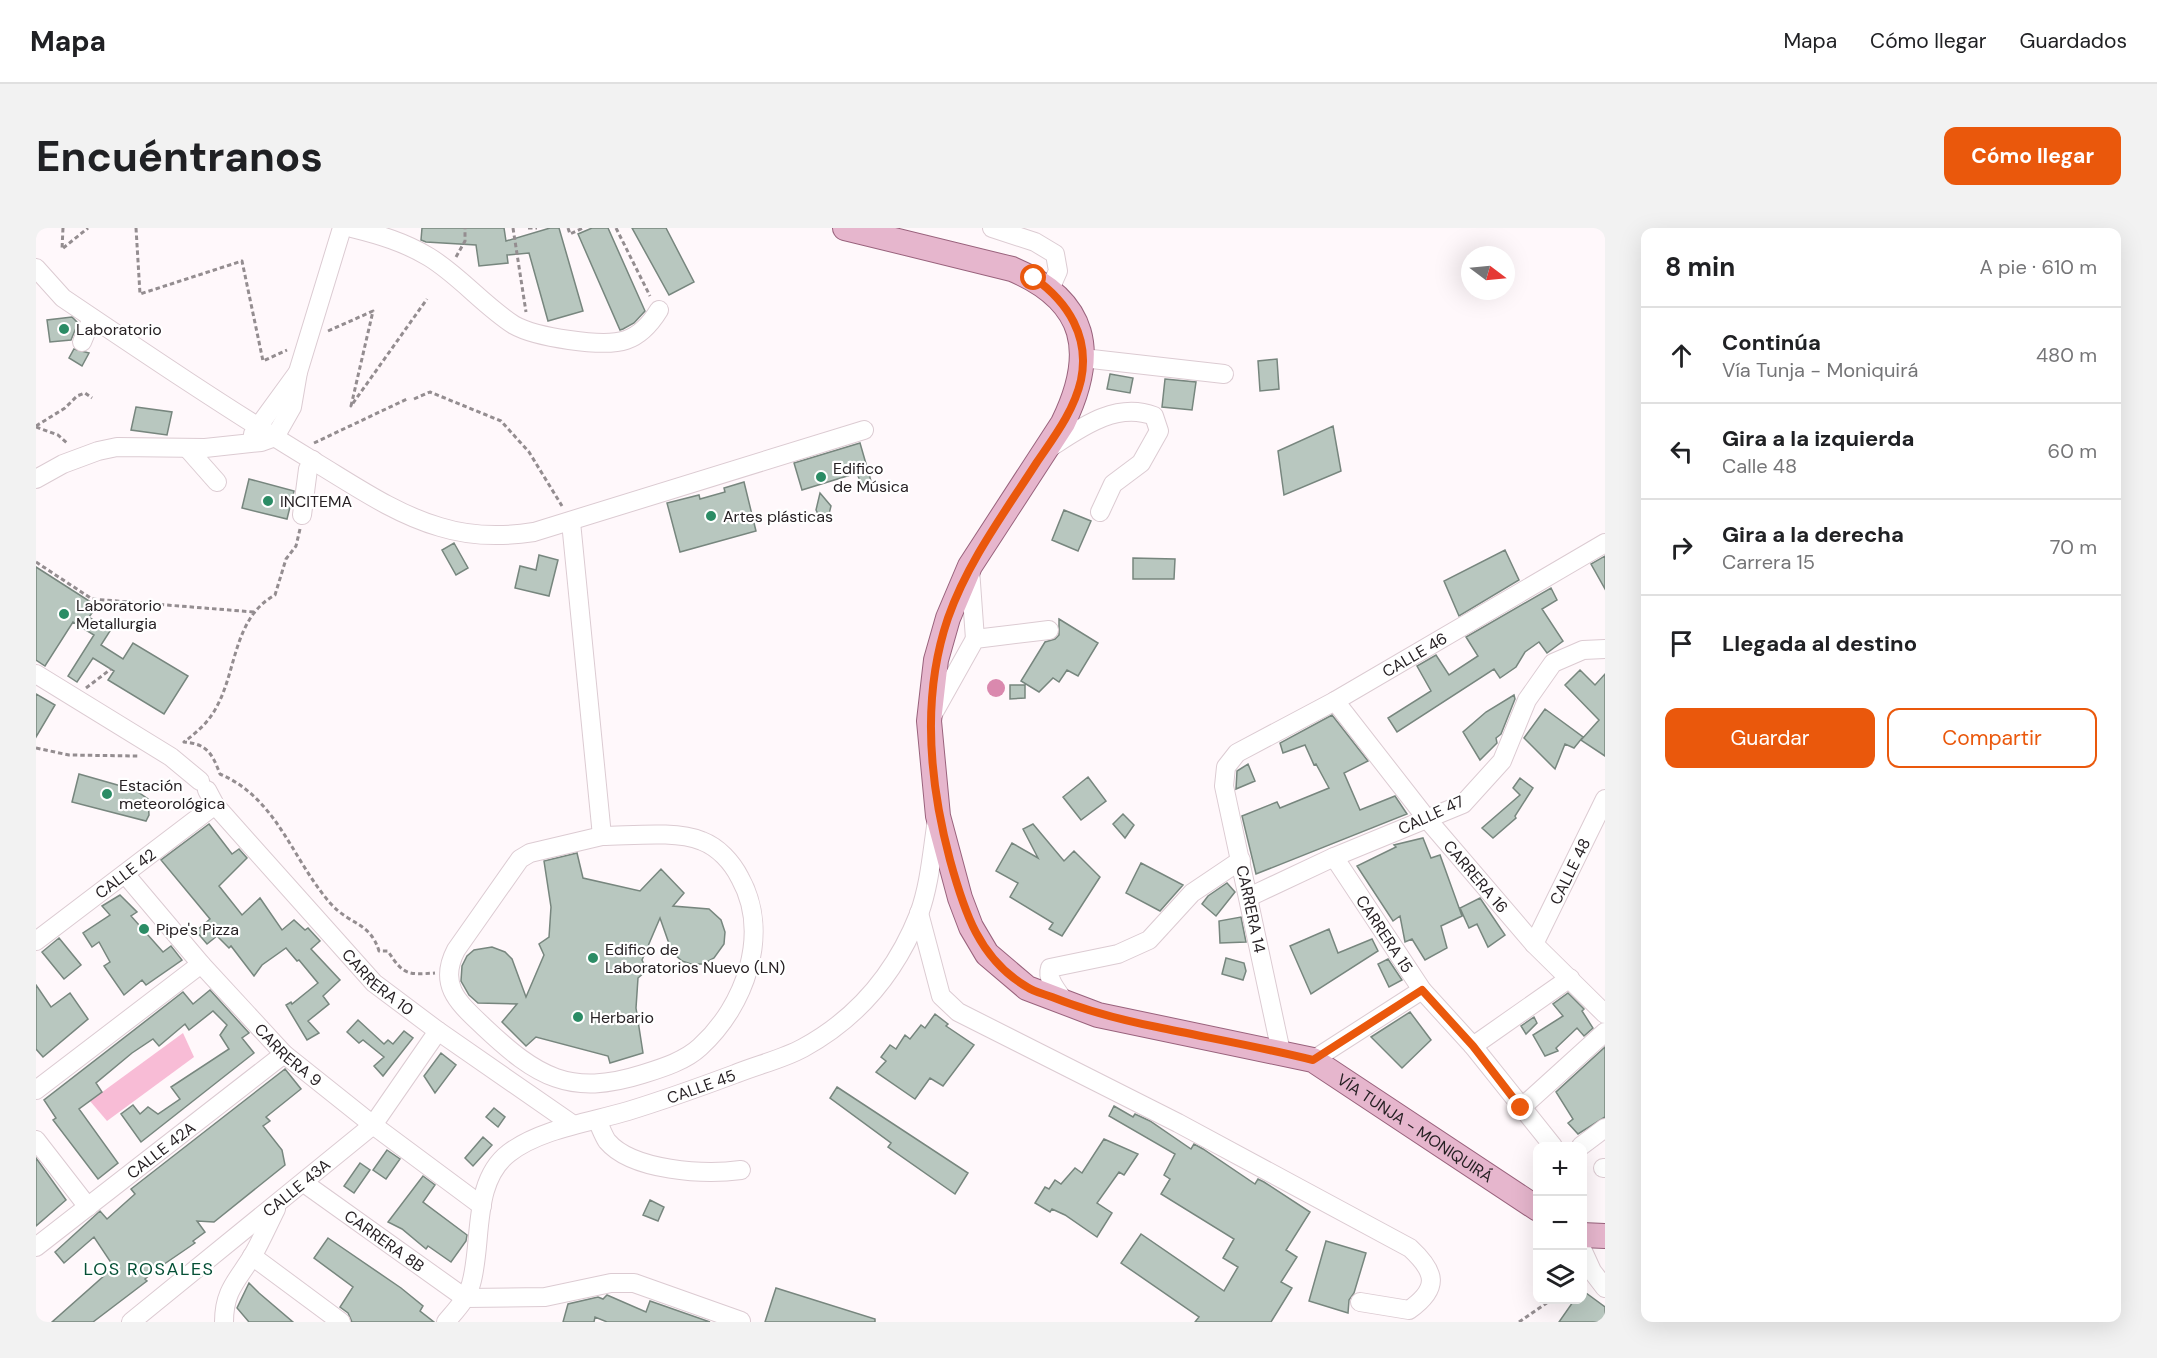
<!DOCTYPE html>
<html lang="es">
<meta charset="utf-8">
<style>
body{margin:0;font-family:"DM Sans",sans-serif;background:#f2f2f2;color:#202124}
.controls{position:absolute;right:18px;bottom:18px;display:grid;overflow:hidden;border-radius:12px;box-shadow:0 6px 24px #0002}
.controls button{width:54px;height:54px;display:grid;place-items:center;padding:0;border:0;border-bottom:2px solid #e0e0e0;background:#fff;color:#202124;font:30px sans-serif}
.compass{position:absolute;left:1425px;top:18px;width:54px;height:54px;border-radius:50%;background:#fff;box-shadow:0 6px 24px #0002;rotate:106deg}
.stop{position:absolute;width:18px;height:18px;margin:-14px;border:4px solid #ea580c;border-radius:50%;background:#fff}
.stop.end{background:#ea580c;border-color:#fff;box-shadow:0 2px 6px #0008}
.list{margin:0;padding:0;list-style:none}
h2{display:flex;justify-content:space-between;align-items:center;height:78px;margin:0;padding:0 24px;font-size:26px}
h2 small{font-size:20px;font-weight:400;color:#757577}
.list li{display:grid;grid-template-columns:39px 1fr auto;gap:18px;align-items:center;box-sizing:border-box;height:96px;padding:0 24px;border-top:2px solid #e0e0e0}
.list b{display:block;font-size:22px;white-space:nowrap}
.list p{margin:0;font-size:20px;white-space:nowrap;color:#757577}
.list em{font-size:20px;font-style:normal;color:#757577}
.actions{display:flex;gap:12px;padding:18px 24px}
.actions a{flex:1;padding:14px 0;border:2px solid #ea580c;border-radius:12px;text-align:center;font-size:21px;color:#ea580c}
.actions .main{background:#ea580c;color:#fff}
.icon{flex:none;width:33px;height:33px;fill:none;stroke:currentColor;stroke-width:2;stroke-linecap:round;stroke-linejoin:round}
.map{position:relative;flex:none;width:1569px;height:1094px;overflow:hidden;border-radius:12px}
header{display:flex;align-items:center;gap:36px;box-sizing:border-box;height:84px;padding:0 30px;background:#fff;border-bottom:2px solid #e0e0e0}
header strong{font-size:28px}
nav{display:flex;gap:33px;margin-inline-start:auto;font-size:21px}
.intro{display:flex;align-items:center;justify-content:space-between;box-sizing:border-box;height:144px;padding:0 36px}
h1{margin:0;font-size:42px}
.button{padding:15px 27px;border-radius:12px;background:#ea580c;color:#fff;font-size:21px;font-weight:700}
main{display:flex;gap:36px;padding:0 36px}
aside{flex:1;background:#fff;border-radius:12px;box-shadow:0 6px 24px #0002}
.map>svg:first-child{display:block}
.green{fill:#f8bcd6}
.water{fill:#da89ae}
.building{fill:#b8c7bf;stroke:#77867e;stroke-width:1.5}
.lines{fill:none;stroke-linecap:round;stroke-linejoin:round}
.minor-casing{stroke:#dccbd2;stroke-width:20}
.major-casing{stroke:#99627c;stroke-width:26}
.path{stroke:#948d90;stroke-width:3;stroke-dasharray:4.5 3;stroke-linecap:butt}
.minor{stroke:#fff;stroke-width:18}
.major{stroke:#e6b6cd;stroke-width:24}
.route{stroke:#ea580c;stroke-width:8}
.poi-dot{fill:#2b8c65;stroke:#fff;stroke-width:2}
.labels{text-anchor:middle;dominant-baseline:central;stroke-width:4.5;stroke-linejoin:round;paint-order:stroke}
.poi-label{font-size:16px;fill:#272124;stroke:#fff;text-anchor:start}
.street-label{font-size:16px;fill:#272124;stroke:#fff}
.neighbourhood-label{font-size:18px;letter-spacing:1.5px;fill:#044f35;stroke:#fff}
</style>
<header>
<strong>Mapa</strong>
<nav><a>Mapa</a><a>Cómo llegar</a><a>Guardados</a></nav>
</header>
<div class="intro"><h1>Encuéntranos</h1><a class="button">Cómo llegar</a></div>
<main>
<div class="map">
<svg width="1569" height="1094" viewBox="0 0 1569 1094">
<rect width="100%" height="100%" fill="#fff8fb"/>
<path class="green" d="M147,805L158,829L71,893L54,873Z"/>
<path class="water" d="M951 460a9 9 0 1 1 18 0a9 9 0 1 1-18 0Z"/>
<path class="building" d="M386,0H468L470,13L514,0H523L547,83L512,93L493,25L471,27L472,35L443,38L440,17L390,14L385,12Z
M556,0H572L609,83L598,95L587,101L584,102L542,6Z
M596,0H630L658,54L633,67Z
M36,89L42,95L35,112L14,114L11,92Z
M38,121L53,125L46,138L33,130Z
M1241,131L1243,161L1224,163L1222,133Z
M1074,146L1097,150L1094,165L1071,161Z
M1129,151L1160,154L1156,182L1126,179Z
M100,179L136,184L131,207L95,202Z
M1297,198L1305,243L1248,267L1242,223Z
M824,215L835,253L825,256L821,245L766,262L758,235Z
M213,251L258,263L251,291L206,280Z
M708,254L720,303L644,324L631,275L663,267L664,271L689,264L688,260Z
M784,265L795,278L793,286L788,288H783L780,282Z
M1028,282L1055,293L1042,323L1016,312Z
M418,315L432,340L420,347L406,322Z
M1469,322L1483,352L1423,388L1408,353Z
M503,327L522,332L513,368L479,360L484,338L500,342Z
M1569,328V361L1555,336Z
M1097,330L1139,331L1138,351H1097Z
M0,339L61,378L53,389L74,403L65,417L87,431L97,415L152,448L128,486L72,452L78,443L57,430L41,454L32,448L58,407L37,394L9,438L0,432Z
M1515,360L1521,372L1506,381L1527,413L1511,425L1503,414L1489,424L1480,439L1464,450L1458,441L1361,504L1352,490L1395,463L1381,438L1400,427L1413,447L1442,428L1430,409Z
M1023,391L1062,415L1042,448L1031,442L1023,454L1017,450L1003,464L985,453L1009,414L1019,411L1023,407Z
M1544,442L1559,457L1569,446V528L1545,512L1563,492L1529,457Z
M974,457H989V470L974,471Z
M0,466L19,477L0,509Z
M1478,467L1479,471L1465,506L1460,510L1461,515L1444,532L1427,504L1450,484Z
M1509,481L1547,509L1538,520L1529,516L1519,541L1488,510Z
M1296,487L1332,533L1308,545L1324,582L1359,568L1371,586L1220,646L1206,588L1241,574L1244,580L1293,560L1280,536L1278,537L1269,517L1247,525L1244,515Z
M1212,536L1219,553L1200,561L1201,543Z
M43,546L99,562L112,571L113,587L110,593L36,574Z
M1052,549L1070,573L1045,592L1027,569Z
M1484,550L1497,560L1479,588L1480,590L1457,610L1446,600L1484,567L1477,560Z
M1087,586L1098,597L1089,610L1077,596Z
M173,596L196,626L203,621L211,630L183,658L206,687L224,670L246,702L258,692L269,702L272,700L284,713L275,721L304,752L287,768L293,776L272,793L283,805L271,812L250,777L255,774L256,776L282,755L263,732L261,733L250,720L226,737L218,748L195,718L193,720L181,708L171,716L160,703L174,691L125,632Z
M997,596L1028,633L1038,623L1064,649L1026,708L1013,701L1017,695L974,669L982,655L960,643L976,615L1002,630L987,601Z
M1387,610L1395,630L1404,627L1426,688L1405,698L1411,720L1389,732L1376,711L1369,714L1364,688L1357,693L1321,638L1360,619L1358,617Z
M541,625L547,650L604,663L625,641L648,665L637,678L673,681L685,692L689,704L688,716L678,730L667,736H655L646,733L636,724L624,690L606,732L611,742L602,750L600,780L607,825L574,835L572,828L500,809L490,818L466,794L481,776L442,775L433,767L425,753L426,738L431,728L438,722L456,719L469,724L476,731L490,769L508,727L503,716L513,709L515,679L508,633Z
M1105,635L1147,657L1124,683L1090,665Z
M1191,655L1199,664L1180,688L1166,676L1172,668Z
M84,667L101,684L95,688L127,724L135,718L146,732L110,757L106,752L88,767L68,738L74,734L63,714L56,719L47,705L74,687L66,678Z
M1444,670L1469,707L1452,719L1441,696L1433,700L1424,680Z
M1205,689L1210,714L1184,715L1183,693Z
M1293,701L1302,725L1336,711L1342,723L1275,766L1254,718Z
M23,710L45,737L28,751L6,724Z
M1190,730L1208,735L1210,743L1207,752L1186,746Z
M1352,731L1366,752L1353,759L1342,736Z
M0,757L15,779L34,765L52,791L7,829L0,821Z
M174,762L213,805L206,810L218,825L105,914L85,886L97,877L104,886L112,879L122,886L144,871L135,859L193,821L184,807L191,797L177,783L153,802L149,796L123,818L117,811L96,825L60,855L66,864L43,881L82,935L62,951L17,892L20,890L8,872L147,764L157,776Z
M1532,765L1548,781L1546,783L1557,800L1548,808L1541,800L1520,820L1522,823L1509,828L1497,807L1527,788L1517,776Z
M1374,784L1395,812L1366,840L1335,809Z
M899,786L912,796L910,798L938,817L907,858L894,850L879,871L840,844L850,833L845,829L854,817L860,821L869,807L874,811L885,797L889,800Z
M1498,789L1501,795L1490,806L1485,798Z
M322,792L348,816L352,812L357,816L368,803L377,810L347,848L338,838L348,829L327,812L323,815L311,804Z
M1569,819V889L1542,906L1532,895L1537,891L1520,864Z
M405,825L420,837L399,865L388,848Z
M249,841L265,861L230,889L234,893L227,898L246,922L249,937L178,994L161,993L169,1004L157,1013L159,1015L121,1041L109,1051L111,1053L57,1094H16L78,1039L58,1009L28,1035L19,1024L64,983L71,991L99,966L95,961Z
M801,859L932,945L919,966L852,919L855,915L794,870Z
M1078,878L1097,889L1099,886L1114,893L1155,921L1158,916L1167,921L1219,956L1222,951L1228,954L1274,984L1250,1022L1261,1029L1245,1054L1256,1060L1235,1094H1159L1163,1089L1085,1035L1105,1006L1188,1063L1202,1039L1187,1030L1198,1011L1125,966L1134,951L1128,947L1139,926L1073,888Z
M458,880L469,889L462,899L450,889Z
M447,909L456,917L437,938L429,930Z
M1068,911L1102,926L1088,947L1083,944L1061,975L1076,985L1061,1009L1029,987L1016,981L1014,984L999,975L1009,959L1013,961L1019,952L1025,956L1039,940L1046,945Z
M351,922L364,931L350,951L337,942Z
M0,930L30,972L0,998Z
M324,935L334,942L318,965L308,958Z
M387,948L399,957L387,974L431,1007L430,1013L415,1034L392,1018L390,1021L366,1001L352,994Z
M614,972L628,979L622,993L607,987Z
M292,1010L365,1060L387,1078L384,1083L398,1094H316L312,1085L304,1079L317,1059L278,1030Z
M1290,1013L1330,1025L1318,1065L1313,1072L1312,1085L1273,1073Z
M213,1055L223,1065L257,1094H213L201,1080Z
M740,1060L839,1091V1094H729Z
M1546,1062L1569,1079V1094H1523L1539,1071H1546Z
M571,1067L610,1084L614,1073L674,1094H571L559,1089L558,1094H527L532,1076L562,1069L567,1071Z"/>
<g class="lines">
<g class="minor-casing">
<g id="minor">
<path d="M316,0C344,7 368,14 393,29C424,48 447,77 478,97C499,109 567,120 590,112C605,107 615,95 623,82"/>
<path d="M956,0L999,14L1019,26L1022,43L1014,61"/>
<path d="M0,40L27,70C110,126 193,182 279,234C319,258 359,286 404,299C436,309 466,309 498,304L828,202"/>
<path d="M46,114L56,90"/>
<path d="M1047,130L1188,146"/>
<path d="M217,206L262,144"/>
<path d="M151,220L181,254"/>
<path d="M1012,221C1043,201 1079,173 1118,188L1123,203L1105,235L1077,256L1064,284"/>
<path d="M0,251L27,236L62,223L81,219L169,220L225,214L239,209L256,179L262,144L306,0"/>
<path d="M266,287L272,241L277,232"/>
<path d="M535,294L566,608"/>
<path d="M934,341L939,411"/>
<path d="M0,446L135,529L164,553"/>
<path id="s1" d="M1299,473L1391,591L1498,716L1569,786"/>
<path d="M897,486L939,411L1013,402"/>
<path id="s2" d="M171,562L179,577L338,755L402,803L536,896"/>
<path d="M566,608C594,608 639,602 666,613C682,619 696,634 704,650C735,706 709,778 664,819C649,833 626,840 607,846C534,869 501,849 448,799C424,776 401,758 420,722L484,631L494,625Z"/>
<path id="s3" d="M1298,629L1386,762L1437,818L1517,918"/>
<path id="s4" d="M89,646L165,736L248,826L337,897L446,978"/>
<path d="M1213,669L1298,629L1427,576L1466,533L1491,472L1517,435L1547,422L1569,421"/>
<path d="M883,685L905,768L922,784L1142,895L1374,1020C1400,1044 1404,1060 1373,1082L1324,1074"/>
<path id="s5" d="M0,713L179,577"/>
<path id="s6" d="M1498,716L1569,571"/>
<path d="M1030,775C1023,765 1010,752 1014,740L1082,726L1113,712L1156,665L1205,632"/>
<path d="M1437,818L1534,750"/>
<path id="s7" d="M1245,824L1188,558L1190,539L1201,525L1299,473L1569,315"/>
<path d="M1277,832L1386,762"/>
<path d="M0,862L165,736"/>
<path d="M1485,880L1569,804"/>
<path d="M561,892C564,898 567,907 571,913C596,943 669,947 705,942"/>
<path d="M0,912L52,979"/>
<path d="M1545,918L1569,900"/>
<path d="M1567,940H1569"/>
<path id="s8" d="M268,955L429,1070L509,1069L575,1055H598L705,1093"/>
<path id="s9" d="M0,1019L248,826"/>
<path d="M1546,1021L1556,1043L1569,1060"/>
<path d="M216,1028L305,1094"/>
<path id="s10" d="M95,1094L337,897L402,803"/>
<path d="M188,1094C188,1062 202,1052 217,1027C225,1013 232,997 240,981"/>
<path id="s11" d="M410,1094C420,1082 431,1071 435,1056C447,1015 435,954 473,925C504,901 555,894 592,883C628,872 664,859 699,846C721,837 747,831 767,820C822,790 860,744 883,686C894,656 896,623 901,592"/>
</g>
</g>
<g class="major-casing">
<g id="major">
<path id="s12" d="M809,0L976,41C1052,73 1061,125 1027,195L934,338L912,390L900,432L893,493L902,588L924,670L935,699L951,726L991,760L1062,787L1277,832L1502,981"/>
<path d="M1546,1007L1569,1008"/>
</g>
</g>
<path class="path" d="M27,0L26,21L52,0
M100,0L104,66L206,33L227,133L251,122
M477,0L490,84
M492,0H501
M532,0L534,6L547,0
M580,0L614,68
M420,29L429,13V0
M292,103L337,83L315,178L391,71
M378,171L394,164L465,193L493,224L526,278
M0,198L29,180L41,168L49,165L56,170
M0,199L22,207L32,216
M278,215L371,171
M264,301L260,318L250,331L239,367C197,390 201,443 180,480C172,495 161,504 148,514C171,516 176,525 184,546C242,571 256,632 295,676C314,697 334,694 343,723H352C367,747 372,747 399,745
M0,334L56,371L218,384
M50,460L75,441
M0,520L33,527L102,528
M1483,1094L1515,1072"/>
<use href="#minor" class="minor"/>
<use href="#major" class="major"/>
</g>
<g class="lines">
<path class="route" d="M998,50C1032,74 1054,109 1045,152C1038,183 1018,209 1001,234C969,284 932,333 912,390C885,469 893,553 914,632C928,683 943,731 991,759C998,764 1008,766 1016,769C1051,783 1085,792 1121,799C1173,810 1225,819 1277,832L1386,762L1437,818L1485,880"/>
</g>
<g class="poi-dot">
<circle cx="28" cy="101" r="6"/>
<circle cx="785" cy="249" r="6"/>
<circle cx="232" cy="273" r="6"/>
<circle cx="675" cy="288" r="6"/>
<circle cx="28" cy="386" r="6"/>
<circle cx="71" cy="566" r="6"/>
<circle cx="108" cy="701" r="6"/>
<circle cx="557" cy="730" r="6"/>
<circle cx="542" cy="789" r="6"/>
</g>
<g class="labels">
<g class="poi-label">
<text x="40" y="101">Laboratorio</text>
<text x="797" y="240">Edifico<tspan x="797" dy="18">de Música</tspan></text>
<text x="244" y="273">INCITEMA</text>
<text x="687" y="288">Artes plásticas</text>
<text x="40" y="377">Laboratorio<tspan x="40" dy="18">Metallurgia</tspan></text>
<text x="83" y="557">Estación<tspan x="83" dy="18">meteorológica</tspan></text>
<text x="120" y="701">Pipe's Pizza</text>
<text x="569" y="721">Edifico de<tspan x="569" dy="18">Laboratorios Nuevo (LN)</tspan></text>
<text x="554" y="789">Herbario</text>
</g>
<g class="street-label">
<text stroke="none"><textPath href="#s7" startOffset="512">CALLE 46</textPath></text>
<text transform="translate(1395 587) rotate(-25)">CALLE 47</text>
<text stroke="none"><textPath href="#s6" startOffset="81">CALLE 48</textPath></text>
<text stroke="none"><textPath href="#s5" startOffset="112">CALLE 42</textPath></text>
<text stroke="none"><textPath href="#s1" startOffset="225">CARRERA 16</textPath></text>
<text transform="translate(1215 681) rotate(78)">CARRERA 14</text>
<text stroke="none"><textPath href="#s3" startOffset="92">CARRERA 15</textPath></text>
<text stroke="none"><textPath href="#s2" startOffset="258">CARRERA 10</textPath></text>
<text stroke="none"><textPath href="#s4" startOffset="244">CARRERA 9</textPath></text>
<text stroke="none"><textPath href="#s11" startOffset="390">CALLE 45</textPath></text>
<text stroke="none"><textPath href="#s12" startOffset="1407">VÍA TUNJA - MONIQUIRÁ</textPath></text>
<text stroke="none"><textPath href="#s9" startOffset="158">CALLE 42A</textPath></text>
<text stroke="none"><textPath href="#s10" startOffset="213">CALLE 43A</textPath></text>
<text stroke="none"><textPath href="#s8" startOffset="99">CARRERA 8B</textPath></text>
</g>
<g class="neighbourhood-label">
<text x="113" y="1041">LOS ROSALES</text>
</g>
</g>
</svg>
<div class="controls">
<button>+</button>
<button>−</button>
<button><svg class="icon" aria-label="layers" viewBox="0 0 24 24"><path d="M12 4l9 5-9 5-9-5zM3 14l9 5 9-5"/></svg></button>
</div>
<svg class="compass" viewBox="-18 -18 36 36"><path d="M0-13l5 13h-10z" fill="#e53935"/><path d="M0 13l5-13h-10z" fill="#757577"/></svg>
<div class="stop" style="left:998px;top:50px"></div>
<div class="stop end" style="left:1485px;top:880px"></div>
</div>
<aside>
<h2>8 min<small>A pie · 610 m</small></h2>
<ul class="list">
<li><svg class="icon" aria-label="ahead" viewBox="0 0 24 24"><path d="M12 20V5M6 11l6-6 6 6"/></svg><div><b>Continúa</b><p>Vía Tunja - Moniquirá</p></div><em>480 m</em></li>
<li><svg class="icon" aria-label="left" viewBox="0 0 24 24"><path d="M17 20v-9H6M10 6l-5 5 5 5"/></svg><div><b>Gira a la izquierda</b><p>Calle 48</p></div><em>60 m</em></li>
<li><svg class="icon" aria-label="right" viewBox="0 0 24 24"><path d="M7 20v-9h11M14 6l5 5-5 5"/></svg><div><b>Gira a la derecha</b><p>Carrera 15</p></div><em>70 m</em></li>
<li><svg class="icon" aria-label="arrive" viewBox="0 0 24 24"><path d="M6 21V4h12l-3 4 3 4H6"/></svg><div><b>Llegada al destino</b></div></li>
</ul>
<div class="actions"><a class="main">Guardar</a><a>Compartir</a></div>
</aside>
</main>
